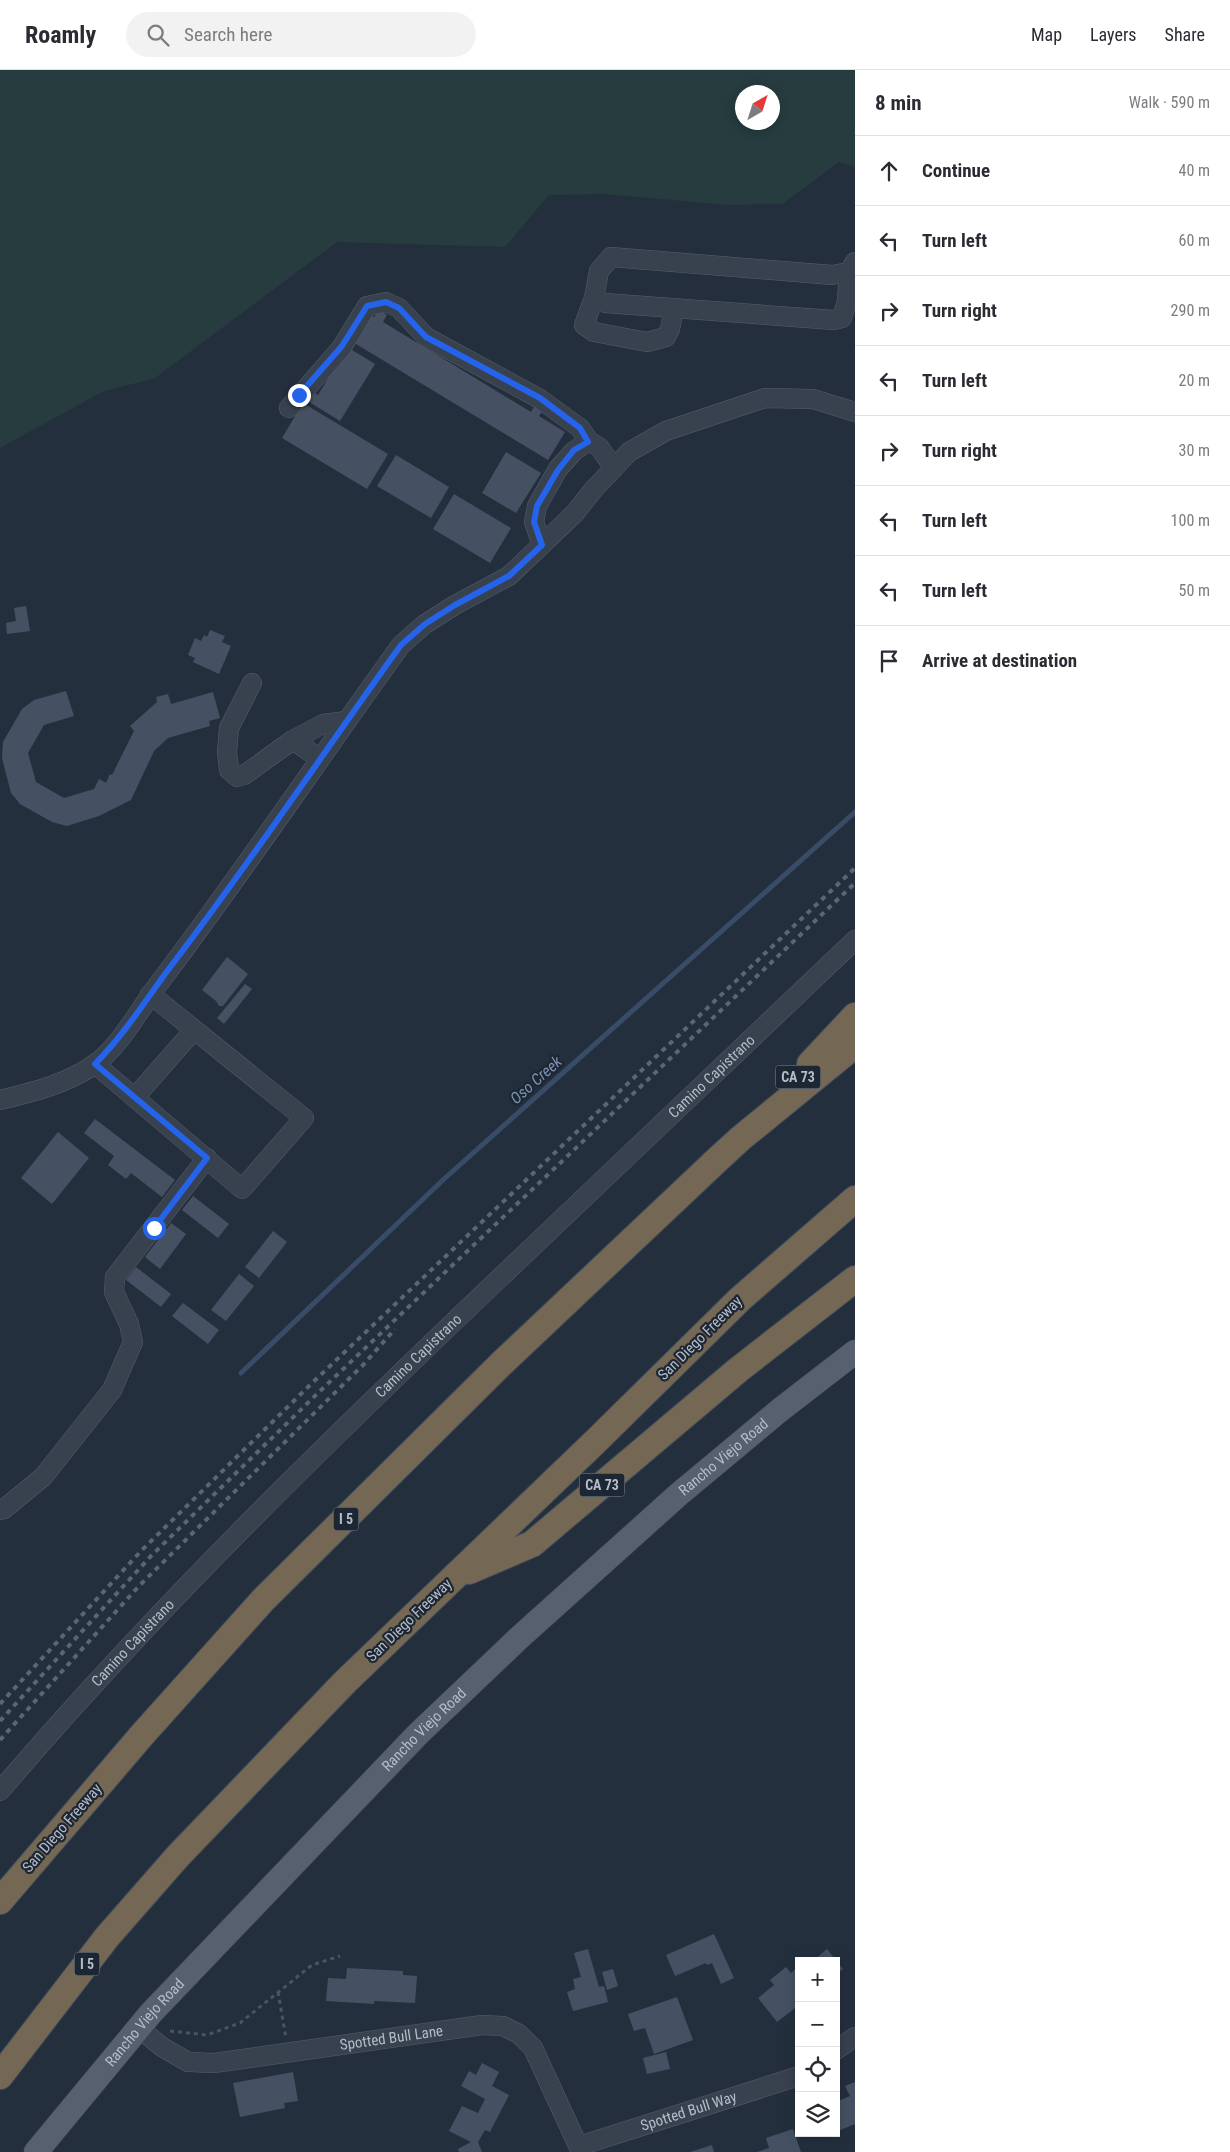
<!DOCTYPE html>
<meta charset="utf-8">
<style>
body{margin:0;font-family:"Roboto Condensed",sans-serif;background:#f2f2f3;color:#2b2b33}
.controls{position:absolute;right:15px;bottom:15px;display:grid;overflow:hidden;border-radius:0px;box-shadow:0 2px 12px #0003}
.controls button{width:45px;height:45px;display:grid;place-items:center;padding:0;border:0;border-bottom:1px solid #e1e1e2;background:#fff;color:#2b2b33;font:25px sans-serif}
.compass{position:absolute;left:735px;top:15px;width:45px;height:45px;border-radius:50%;background:#fff;box-shadow:0 2px 12px #0003;rotate:39deg}
.stop{position:absolute;width:15px;height:15px;margin:-11px;border:4px solid #2563eb;border-radius:50%;background:#fff}
.stop.end{background:#2563eb;border-color:#fff;box-shadow:0 1px 5px #0008}
.list{margin:0;padding:0;list-style:none}
h2{display:flex;justify-content:space-between;align-items:center;height:65px;margin:0;padding:0 20px;font-size:21px}
h2 small{font-size:16px;font-weight:400;color:#7c7c81}
.list li{display:grid;grid-template-columns:32px 1fr auto;gap:15px;align-items:center;box-sizing:border-box;height:70px;padding:0 20px;border-top:1px solid #e1e1e2}
.list b{display:block;font-size:19px;white-space:nowrap}
.list em{font-size:16px;font-style:normal;color:#7c7c81}
.icon{flex:none;width:28px;height:28px;fill:none;stroke:currentColor;stroke-width:2;stroke-linecap:round;stroke-linejoin:round}
.map{position:relative;flex:none;width:855px;height:2082px;overflow:hidden}
header{display:flex;align-items:center;gap:30px;box-sizing:border-box;height:70px;padding:0 25px;background:#fff;border-bottom:1px solid #e1e1e2}
header strong{font-size:24px}
nav{display:flex;gap:28px;margin-inline-start:auto;font-size:18px}
.search{width:350px;height:45px;background:#f2f2f3;display:flex;align-items:center;gap:12px;box-sizing:border-box;padding:0 18px;border-radius:28px;color:#7c7c81;font-size:19px}
main{display:flex}
aside{flex:1;background:#fff}
.map>svg:first-child{display:block}
.green{fill:#263c3f;fill-rule:evenodd}
.lines{fill:none;stroke-linecap:round;stroke-linejoin:round}
.stream{stroke:#394c67;stroke-width:5}
.building{fill:#455162}
.minor-casing{stroke:#565f6c;stroke-width:20}
.major-casing{stroke:#414a57;stroke-width:25}
.highway-casing{stroke:#434c59;stroke-width:28}
.path{stroke:#44595c;stroke-width:3;stroke-dasharray:4 4;stroke-linecap:butt}
.minor{stroke:#38414e;stroke-width:19}
.major{stroke:#56606e;stroke-width:24}
.highway{stroke:#746855;stroke-width:26}
.rail{stroke:#5a6575;stroke-width:4;stroke-dasharray:5 5;stroke-linecap:butt}
.route{stroke:#2563eb;stroke-width:6}
.labels{text-anchor:middle;dominant-baseline:central;stroke-width:4.5;stroke-linejoin:round;paint-order:stroke}
.shield{fill:#1d2633;stroke:#878f9c;stroke-width:1}
.shield-label{font-size:14px;font-weight:bold;fill:#b4bcc9}
.street-label{font-size:15px;fill:#b4bcc9;stroke:#1d2633}
.water-label{font-size:16px;font-style:italic;fill:#7c92b1;stroke:#1d2633}
</style>
<header>
<strong>Roamly</strong>
<div class="search"><svg class="icon" aria-label="search" viewBox="0 0 24 24"><circle cx="10" cy="10" r="6"/><path d="M15 15l6 6"/></svg>Search here</div>
<nav><a>Map</a><a>Layers</a><a>Share</a></nav>
</header>
<main>
<div class="map">
<svg width="855" height="2082" viewBox="0 0 855 2082">
<rect width="100%" height="100%" fill="#242f3e"/>
<path class="green" d="M0,0H855V97L839,92L782,134L729,135L603,124L549,125L505,177L337,172L155,308L102,322L0,378ZM742,22H772V52H742Z"/>
<g class="lines">
<path class="stream" d="M241,1303L444,1109L855,742"/>
</g>
<path class="building" d="M379,240L387,245L383,252L531,342L535,335L543,340L539,346L565,362L548,390L351,271L367,243L374,247Z
M347,277L375,294L340,351L306,330L312,321L318,325Z
M303,333L388,384L367,419L282,368Z
M506,382L541,403L516,443L482,423Z
M396,385L449,417L431,448L377,416Z
M454,424L511,458L490,493L433,459Z
M26,536L30,561L7,564L6,553L16,551L14,538Z
M210,560L225,566L222,572L231,576L219,604L193,592L195,588L188,585L195,568L201,571L204,565L207,567Z
M66,621L74,646L44,655L28,683L36,712L64,728L94,719L99,709L106,713L110,704L112,705L134,661L130,656L157,632L156,627L168,624L171,634L213,622L220,648L209,651L210,656L168,668L154,681L131,730L99,746L67,756L52,752L20,734L11,723L2,688L3,672L22,639L34,630Z
M227,887L248,904L223,936H219L216,931L202,920Z
M245,914L252,919L224,954L217,948Z
M95,1049L175,1110L162,1127L131,1103L126,1109L108,1095L114,1086L84,1063Z
M58,1062L89,1088L52,1134L21,1108Z
M193,1126L229,1154L218,1168L182,1140Z
M171,1153L186,1164L160,1199L145,1187Z
M273,1161L287,1172L259,1208L245,1197Z
M136,1197L171,1224L161,1237L126,1210Z
M239,1204L254,1216L226,1251L211,1240Z
M183,1233L219,1260L208,1274L172,1246Z
M714,1864L734,1908L721,1914L712,1893L707,1895L706,1893L675,1906L666,1885Z
M588,1879L599,1917L604,1916L608,1932L573,1941L567,1922L575,1919L573,1909L581,1907L574,1883Z
M827,1879L843,1899L836,1904V1891H813Z
M799,1896V1935L777,1952L758,1928L774,1915L770,1910L786,1897L791,1903Z
M347,1898L403,1901V1905L417,1906L415,1933L374,1931V1934L326,1931L328,1908L346,1909Z
M613,1899L618,1916L607,1920L602,1902Z
M677,1927L693,1970L654,1984L645,1958L634,1961L628,1944Z
M666,1982L670,1999L647,2004L643,1988Z
M482,1993L499,2002L492,2016L509,2025L490,2062L485,2060L478,2072L482,2082H459L458,2079L471,2072L449,2061L462,2036L478,2043L485,2029L461,2016L469,2001L476,2005Z
M293,2002L298,2031L284,2033L285,2038L240,2047L233,2013Z
M855,2012V2054L838,2061L836,2057V2032L850,2026L845,2016Z
M793,2059L801,2082H757L769,2078L766,2068Z
M712,2075L714,2082H690Z"/>
<g class="lines">
<g class="minor-casing">
<g id="minor">
<path d="M855,192L849,202L847,231L842,248L834,250L605,233L594,228L599,201L611,187L832,205L849,202L855,203"/>
<path d="M594,228L584,255L594,262L647,272L666,267L670,259L674,238"/>
<path d="M289,338L342,277L367,236L386,232L399,238L426,267L540,329L580,358L589,371"/>
<path d="M542,475L534,452L537,436L558,399L574,381L589,371L599,377L614,398"/>
<path d="M252,613L229,658L227,682L229,700L237,707L244,705L293,670"/>
<path d="M320,689L293,670L323,654L346,651"/>
<path d="M95,994L242,1119L304,1048L150,924"/>
<path d="M135,1027L194,960"/>
<path d="M0,1030C33,1022 67,1014 95,994C122,975 142,934 163,908C245,799 321,686 401,575L425,554L455,535L509,506L574,444L594,419L629,382L666,361L765,328L813,329L855,342"/>
<path d="M0,1440L4,1439L43,1407L112,1320L133,1272L129,1254L114,1222L115,1207L207,1088"/>
<path id="s1" d="M0,1721C163,1530 344,1356 525,1184C635,1079 745,975 855,870"/>
<path id="s2" d="M139,1958L162,1977L188,1992L214,1993L482,1955L503,1956L519,1964L533,1978L581,2082"/>
<path d="M836,1980L855,1967"/>
<path id="s3" d="M579,2076L799,2006"/>
</g>
</g>
<g class="major-casing">
<g id="major">
<path id="s4" d="M36,2082L151,1943L418,1664L520,1567L678,1425L780,1340L855,1282"/>
</g>
</g>
<g class="highway-casing">
<path id="highway" d="M810,994L855,946
M469,1501L532,1474L738,1300L855,1209
M0,1831L142,1665L263,1530L502,1293L717,1090L741,1068L855,975
M0,2006L107,1867L178,1786L345,1612L597,1370L740,1229L855,1129"/>
</g>
<path class="path" d="M278,1922L286,1968
M170,1961L207,1965L240,1953L312,1895L340,1886"/>
<use href="#minor" class="minor"/>
<use href="#major" class="major"/>
<use href="#highway" class="highway"/>
<path class="rail" d="M0,1634L141,1481L311,1314L855,798
M0,1651L151,1486L319,1322L855,813
M0,1670L139,1516L364,1294L395,1259"/>
</g>
<g class="lines">
<path class="route" d="M154,1158L207,1088L95,994C126,963 148,926 174,892C253,789 325,680 401,575L425,554L455,535L509,506L542,475L534,452L537,436L558,400L574,380L588,372L580,358L540,328L426,267L399,238L386,232L367,236L342,276L299,325"/>
</g>
<g class="labels">
<g class="shield">
<rect x="775.5" y="995.5" width="45" height="23" rx="4"/>
<rect x="579.5" y="1403.5" width="45" height="23" rx="4"/>
<rect x="333.5" y="1437.5" width="25" height="23" rx="4"/>
<rect x="74.5" y="1882.5" width="25" height="23" rx="4"/>
</g>
<g class="shield-label">
<text x="798" y="1007">CA 73</text>
<text x="602" y="1415">CA 73</text>
<text x="346" y="1449">I 5</text>
<text x="87" y="1894">I 5</text>
</g>
<g class="street-label">
<text stroke="none"><textPath href="#s1" startOffset="1009">Camino Capistrano</textPath></text>
<text transform="translate(700 1268) rotate(-45)">San Diego Freeway</text>
<text stroke="none"><textPath href="#s1" startOffset="604">Camino Capistrano</textPath></text>
<text stroke="none"><textPath href="#s4" startOffset="979">Rancho Viejo Road</textPath></text>
<text transform="translate(409 1550) rotate(-44)">San Diego Freeway</text>
<text stroke="none"><textPath href="#s1" startOffset="199">Camino Capistrano</textPath></text>
<text stroke="none"><textPath href="#s4" startOffset="574">Rancho Viejo Road</textPath></text>
<text transform="translate(62 1758) rotate(-49)">San Diego Freeway</text>
<text stroke="none"><textPath href="#s4" startOffset="169">Rancho Viejo Road</textPath></text>
<text stroke="none"><textPath href="#s2" startOffset="265">Spotted Bull Lane</textPath></text>
<text stroke="none"><textPath href="#s3" startOffset="115">Spotted Bull Way</textPath></text>
</g>
<g class="water-label">
<text transform="translate(536 1010) rotate(-42)">Oso Creek</text>
</g>
</g>
</svg>
<div class="controls">
<button>+</button>
<button>−</button>
<button><svg class="icon" aria-label="locate" viewBox="0 0 24 24"><circle cx="12" cy="12" r="6"/><path d="M12 2v4M12 18v4M2 12h4M18 12h4"/></svg></button>
<button><svg class="icon" aria-label="layers" viewBox="0 0 24 24"><path d="M12 4l9 5-9 5-9-5zM3 14l9 5 9-5"/></svg></button>
</div>
<svg class="compass" viewBox="-18 -18 36 36"><path d="M0-13l5 13h-10z" fill="#e53935"/><path d="M0 13l5-13h-10z" fill="#7c7c81"/></svg>
<div class="stop" style="left:154px;top:1158px"></div>
<div class="stop end" style="left:299px;top:325px"></div>
</div>
<aside>
<h2>8 min<small>Walk · 590 m</small></h2>
<ul class="list">
<li><svg class="icon" aria-label="ahead" viewBox="0 0 24 24"><path d="M12 20V5M6 11l6-6 6 6"/></svg><div><b>Continue</b></div><em>40 m</em></li>
<li><svg class="icon" aria-label="left" viewBox="0 0 24 24"><path d="M17 20v-9H6M10 6l-5 5 5 5"/></svg><div><b>Turn left</b></div><em>60 m</em></li>
<li><svg class="icon" aria-label="right" viewBox="0 0 24 24"><path d="M7 20v-9h11M14 6l5 5-5 5"/></svg><div><b>Turn right</b></div><em>290 m</em></li>
<li><svg class="icon" aria-label="left" viewBox="0 0 24 24"><path d="M17 20v-9H6M10 6l-5 5 5 5"/></svg><div><b>Turn left</b></div><em>20 m</em></li>
<li><svg class="icon" aria-label="right" viewBox="0 0 24 24"><path d="M7 20v-9h11M14 6l5 5-5 5"/></svg><div><b>Turn right</b></div><em>30 m</em></li>
<li><svg class="icon" aria-label="left" viewBox="0 0 24 24"><path d="M17 20v-9H6M10 6l-5 5 5 5"/></svg><div><b>Turn left</b></div><em>100 m</em></li>
<li><svg class="icon" aria-label="left" viewBox="0 0 24 24"><path d="M17 20v-9H6M10 6l-5 5 5 5"/></svg><div><b>Turn left</b></div><em>50 m</em></li>
<li><svg class="icon" aria-label="arrive" viewBox="0 0 24 24"><path d="M6 21V4h12l-3 4 3 4H6"/></svg><div><b>Arrive at destination</b></div></li>
</ul>
</aside>
</main>
